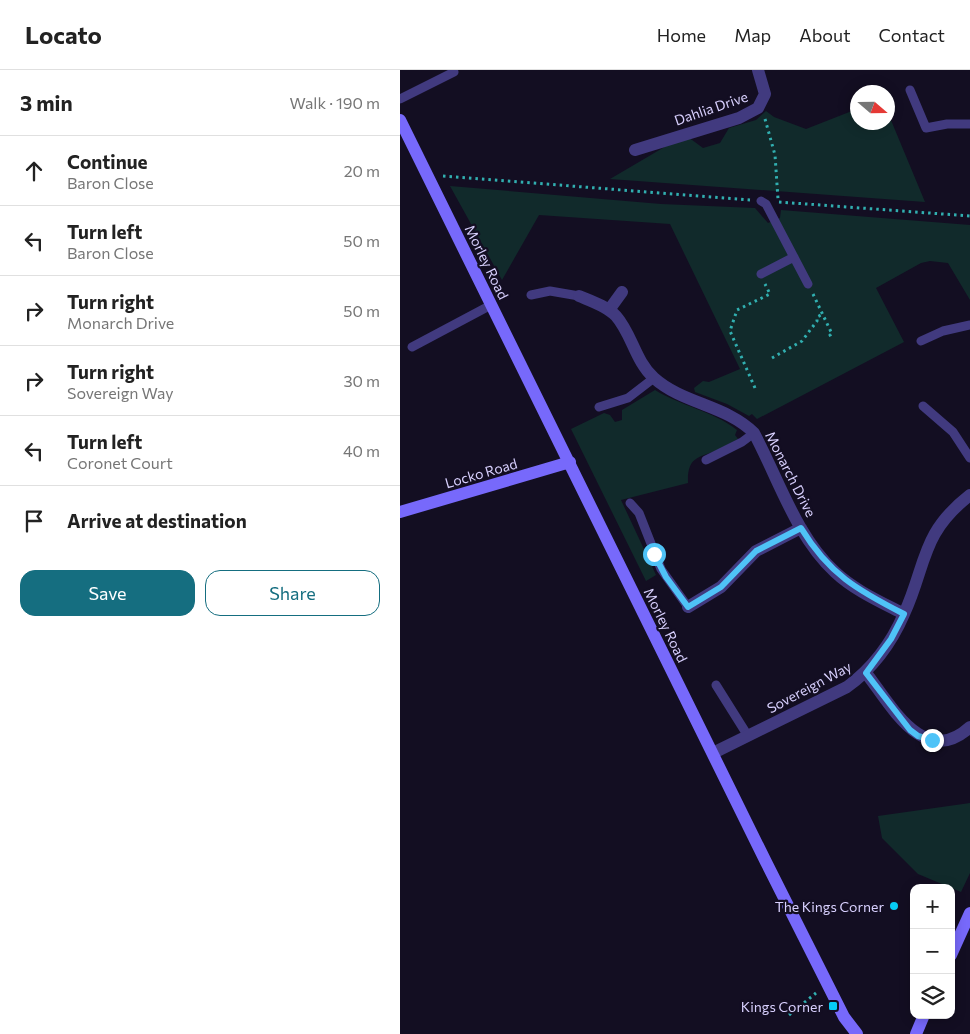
<!DOCTYPE html>
<meta charset="utf-8">
<style>
body{margin:0;font-family:Commissioner,sans-serif;background:#f2f2f2;color:#222}
.controls{position:absolute;right:15px;bottom:15px;display:grid;overflow:hidden;border-radius:10px;box-shadow:0 2px 12px #0003}
.controls button{width:45px;height:45px;display:grid;place-items:center;padding:0;border:0;border-bottom:1px solid #e0e0e0;background:#fff;color:#222;font:25px sans-serif}
.compass{position:absolute;left:450px;top:15px;width:45px;height:45px;border-radius:50%;background:#fff;box-shadow:0 2px 12px #0003;rotate:110deg}
.stop{position:absolute;width:15px;height:15px;margin:-11px;border:4px solid #4fc3f7;border-radius:50%;background:#fff}
.stop.end{background:#4fc3f7;border-color:#fff;box-shadow:0 1px 5px #0008}
.list{margin:0;padding:0;list-style:none}
h2{display:flex;justify-content:space-between;align-items:center;height:65px;margin:0;padding:0 20px;font-size:21px}
h2 small{font-size:16px;font-weight:400;color:#767676}
.list li{display:grid;grid-template-columns:32px 1fr auto;gap:15px;align-items:center;box-sizing:border-box;height:70px;padding:0 20px;border-top:1px solid #e0e0e0}
.list b{display:block;font-size:19px;white-space:nowrap}
.list p{margin:0;font-size:16px;white-space:nowrap;color:#767676}
.list em{font-size:16px;font-style:normal;color:#767676}
.actions{display:flex;gap:10px;padding:15px 20px}
.actions a{flex:1;padding:11px 0;border:1px solid #156e80;border-radius:15px;text-align:center;font-size:18px;color:#156e80}
.actions .main{background:#156e80;color:#fff}
.icon{flex:none;width:28px;height:28px;fill:none;stroke:currentColor;stroke-width:2;stroke-linecap:round;stroke-linejoin:round}
.map{position:relative;flex:none;width:570px;height:964px;overflow:hidden}
header{display:flex;align-items:center;gap:30px;box-sizing:border-box;height:70px;padding:0 25px;background:#fff;border-bottom:1px solid #e0e0e0}
header strong{font-size:24px}
nav{display:flex;gap:28px;margin-inline-start:auto;font-size:18px}
main{display:flex}
aside{flex:1;background:#fff}
.map>svg:first-child{display:block}
.green{fill:#112a2b}
.lines{fill:none;stroke-linecap:round;stroke-linejoin:round}
.path{stroke:#31afb0;stroke-width:3;stroke-dasharray:2.5 4;stroke-linecap:butt}
.lane{stroke:#413a7f;stroke-width:9}
.street{stroke:#413a7f;stroke-width:12}
.secondary{stroke:#7769fb;stroke-width:12}
.route{stroke:#4fc3f7;stroke-width:6}
.poi-dot{fill:#06cbf4;stroke:#130e22;stroke-width:2}
.labels{text-anchor:middle;dominant-baseline:central;stroke-width:4.5;stroke-linejoin:round;paint-order:stroke}
.street-label{font-size:14px;fill:#d8d0fe;stroke:#130e22}
.poi-label{font-size:14px;fill:#d8d0fe;stroke:#130e22;text-anchor:end}
</style>
<header>
<strong>Locato</strong>
<nav><a>Home</a><a>Map</a><a>About</a><a>Contact</a></nav>
</header>
<main>
<aside>
<h2>3 min<small>Walk · 190 m</small></h2>
<ul class="list">
<li><svg class="icon" aria-label="ahead" viewBox="0 0 24 24"><path d="M12 20V5M6 11l6-6 6 6"/></svg><div><b>Continue</b><p>Baron Close</p></div><em>20 m</em></li>
<li><svg class="icon" aria-label="left" viewBox="0 0 24 24"><path d="M17 20v-9H6M10 6l-5 5 5 5"/></svg><div><b>Turn left</b><p>Baron Close</p></div><em>50 m</em></li>
<li><svg class="icon" aria-label="right" viewBox="0 0 24 24"><path d="M7 20v-9h11M14 6l5 5-5 5"/></svg><div><b>Turn right</b><p>Monarch Drive</p></div><em>50 m</em></li>
<li><svg class="icon" aria-label="right" viewBox="0 0 24 24"><path d="M7 20v-9h11M14 6l5 5-5 5"/></svg><div><b>Turn right</b><p>Sovereign Way</p></div><em>30 m</em></li>
<li><svg class="icon" aria-label="left" viewBox="0 0 24 24"><path d="M17 20v-9H6M10 6l-5 5 5 5"/></svg><div><b>Turn left</b><p>Coronet Court</p></div><em>40 m</em></li>
<li><svg class="icon" aria-label="arrive" viewBox="0 0 24 24"><path d="M6 21V4h12l-3 4 3 4H6"/></svg><div><b>Arrive at destination</b></div></li>
</ul>
<div class="actions"><a class="main">Save</a><a>Share</a></div>
</aside>
<div class="map">
<svg width="570" height="964" viewBox="0 0 570 964">
<rect width="100%" height="100%" fill="#130e22"/>
<path class="green" d="M457,39L458,52H488V43L525,132L210,109L273,72L288,67L303,78L320,73L329,58L356,50L366,41L374,47L406,59Z
M50,116L261,134L355,138L368,153L380,148L381,140L570,155V230L548,193L530,191L521,193L476,218L504,272L357,349L352,344L349,346L327,334L295,322L294,318L303,311L309,312L340,299L270,154L139,145L102,210Z
M255,320C281,336 313,341 337,360L335,365L338,369C332,372 326,376 320,379C300,388 287,385 288,413L221,430L256,505L246,511L171,359L204,343L210,345L215,352L222,350V340Z
M570,733V803L561,822L518,804L482,768L478,746Z"/>
<g class="lines">
<path class="path" d="M365,49L375,85L378,129
M43,106L350,130
M379,132L570,146
M413,224L432,264L430,265L432,269
M372,288L402,271L417,251V247L423,244
M355,318L330,261L337,240L370,224L365,214
M389,945L416,923"/>
<path class="lane" d="M510,20L526,58L547,54H570
M0,29L54,2
M361,131L366,134L408,214
M361,204L394,187
M131,225L150,221L179,226
M521,271L543,261L570,255
M12,277L91,235
M523,336L553,362L570,388
M199,337L228,328L254,308
M306,390L342,372L354,363
M230,433L239,443L261,499L288,537
M316,615L348,666"/>
<path class="street" d="M235,80L339,48L358,38L365,24L358,0
M179,226C191,231 207,236 216,246C232,264 235,291 254,308C283,334 326,335 354,363C379,410 396,466 435,502C454,520 481,532 504,544
M209,240L222,222
M288,537L321,517L356,481L401,458
M466,603C491,635 524,699 570,657
M313,683L447,617C473,598 491,574 504,544C527,494 520,464 570,425"/>
<path class="secondary" d="M0,50L366,792L444,947L457,964
M0,442L170,392
M551,885L570,843
M516,964L524,945"/>
</g>
<g class="lines">
<path class="route" d="M254,484L266,507L288,537L321,517L356,481L401,458C429,504 457,520 504,544L491,569L466,603L510,660L518,666L532,670"/>
</g>
<g class="poi-dot">
<circle cx="494" cy="836" r="5"/>
<rect x="428" y="931" width="10" height="10" rx="2.5"/>
</g>
<g class="labels">
<g class="street-label">
<text transform="translate(311 38) rotate(-19)">Dahlia Drive</text>
<text transform="translate(87 192) rotate(64)">Morley Road</text>
<text transform="translate(81 403) rotate(-16)">Locko Road</text>
<text transform="translate(391 404) rotate(63)">Monarch Drive</text>
<text transform="translate(266 555) rotate(64)">Morley Road</text>
<text transform="translate(409 617) rotate(-28)">Sovereign Way</text>
</g>
<g class="poi-label">
<text x="484" y="836">The Kings Corner</text>
<text x="423" y="936">Kings Corner</text>
</g>
</g>
</svg>
<div class="controls">
<button>+</button>
<button>−</button>
<button><svg class="icon" aria-label="layers" viewBox="0 0 24 24"><path d="M12 4l9 5-9 5-9-5zM3 14l9 5 9-5"/></svg></button>
</div>
<svg class="compass" viewBox="-18 -18 36 36"><path d="M0-13l5 13h-10z" fill="#e53935"/><path d="M0 13l5-13h-10z" fill="#767676"/></svg>
<div class="stop" style="left:254px;top:484px"></div>
<div class="stop end" style="left:532px;top:670px"></div>
</div>
</main>
